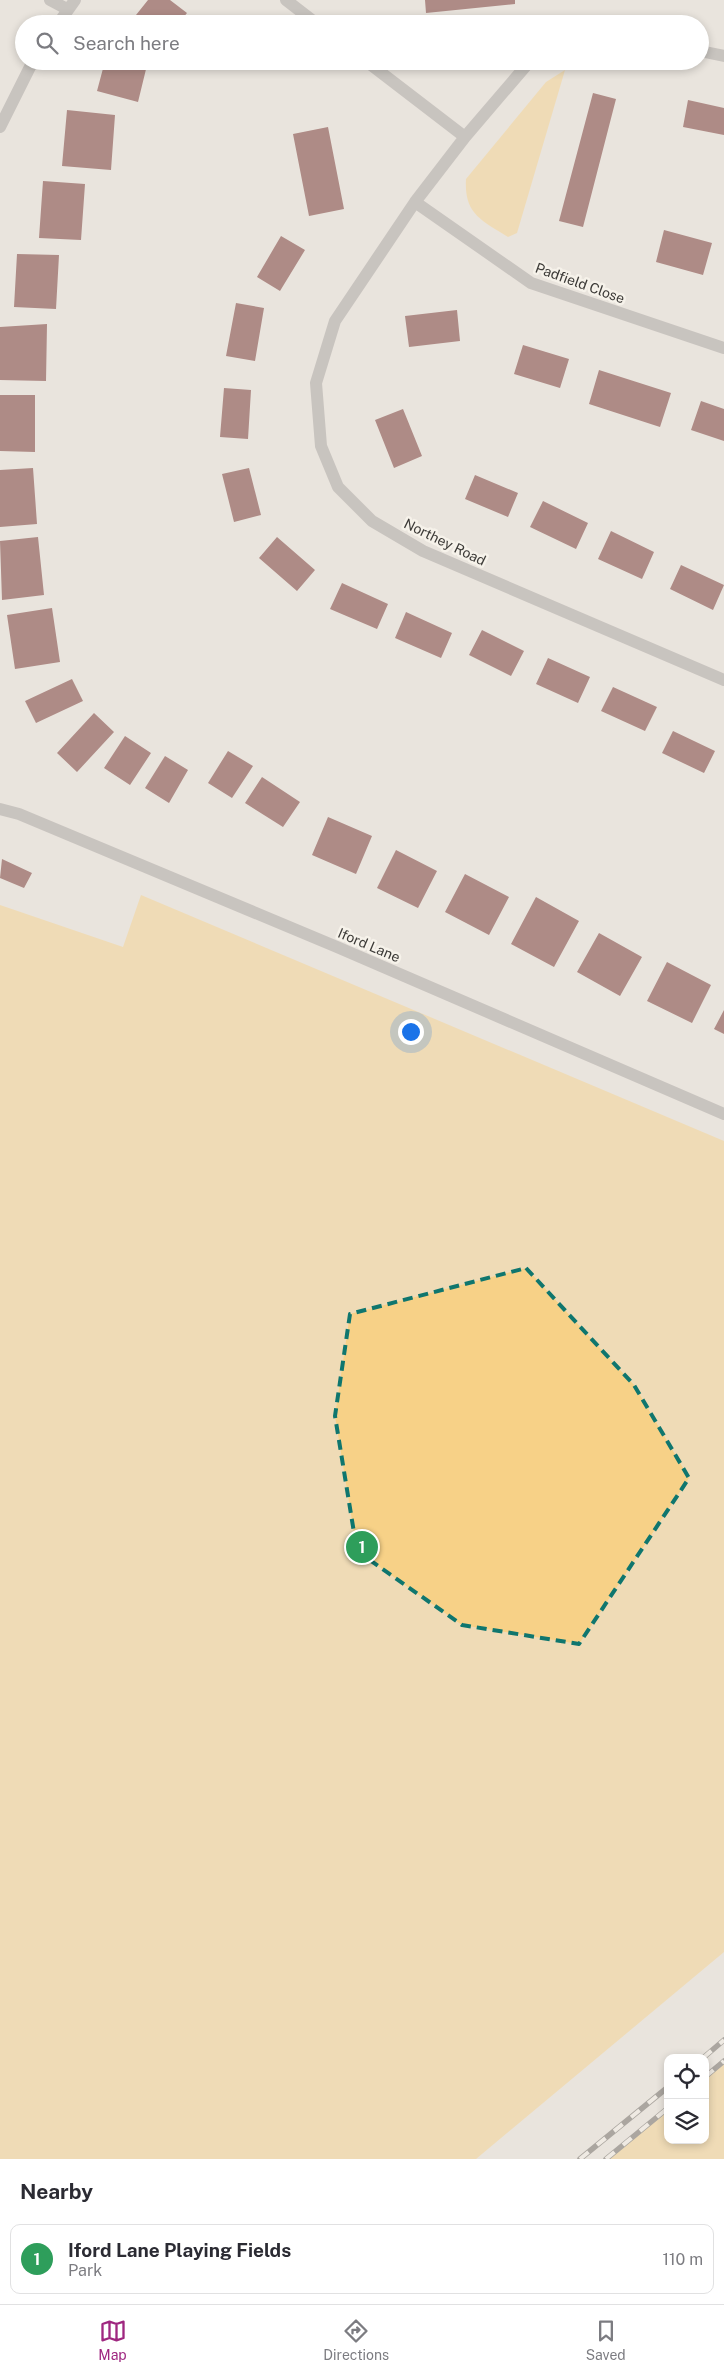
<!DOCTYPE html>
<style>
body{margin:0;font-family:"Public Sans",sans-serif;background:#f7f7f7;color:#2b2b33}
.controls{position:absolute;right:15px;bottom:15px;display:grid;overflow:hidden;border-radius:10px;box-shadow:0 2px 8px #0003}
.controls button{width:45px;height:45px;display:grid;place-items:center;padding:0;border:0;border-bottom:1px solid #e1e1e2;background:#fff;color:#2b2b33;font:25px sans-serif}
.you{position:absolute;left:410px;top:1031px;width:18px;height:18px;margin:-12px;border:4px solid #fff;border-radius:50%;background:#1a73e8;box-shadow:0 0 0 8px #1a73e833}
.badge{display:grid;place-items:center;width:32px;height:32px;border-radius:50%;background:#9f2780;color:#fff;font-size:16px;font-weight:700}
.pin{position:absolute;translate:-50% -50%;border:2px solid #fff;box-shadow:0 1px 5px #0006}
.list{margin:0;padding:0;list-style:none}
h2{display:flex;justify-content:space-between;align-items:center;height:65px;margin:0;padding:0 20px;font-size:21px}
h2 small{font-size:16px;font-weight:400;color:#7c7c81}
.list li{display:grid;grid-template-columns:32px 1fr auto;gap:15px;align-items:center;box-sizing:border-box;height:70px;margin:0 10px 10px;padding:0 10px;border:1px solid #e1e1e2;border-radius:10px}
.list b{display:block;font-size:19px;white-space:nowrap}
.list p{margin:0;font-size:16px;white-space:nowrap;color:#7c7c81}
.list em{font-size:16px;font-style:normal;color:#7c7c81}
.icon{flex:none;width:28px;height:28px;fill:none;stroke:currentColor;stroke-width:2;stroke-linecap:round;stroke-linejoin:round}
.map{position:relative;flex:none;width:724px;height:2159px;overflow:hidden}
.search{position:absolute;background:#fff;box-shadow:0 2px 8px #0003;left:15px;right:15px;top:15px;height:55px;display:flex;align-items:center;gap:12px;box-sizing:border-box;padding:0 18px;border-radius:28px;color:#7c7c81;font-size:19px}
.sheet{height:145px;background:#fff}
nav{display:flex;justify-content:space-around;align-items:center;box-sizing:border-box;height:70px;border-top:1px solid #e1e1e2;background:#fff;font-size:14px;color:#7c7c81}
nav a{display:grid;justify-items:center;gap:2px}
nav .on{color:#9f2780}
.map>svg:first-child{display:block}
.green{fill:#f7d187}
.building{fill:#671f1d}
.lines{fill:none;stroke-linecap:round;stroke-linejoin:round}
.minor{stroke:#a19d9c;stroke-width:12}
.rail-casing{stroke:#5f5c58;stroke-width:5.5}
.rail{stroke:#f6f2ea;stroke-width:4;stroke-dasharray:11;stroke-linecap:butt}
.marked{fill:none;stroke:#0f766e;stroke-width:4;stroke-dasharray:10 6;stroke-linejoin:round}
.labels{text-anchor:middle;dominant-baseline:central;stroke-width:5;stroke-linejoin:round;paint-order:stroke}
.street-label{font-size:14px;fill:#3c3a37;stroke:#f6f2ea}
</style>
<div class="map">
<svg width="724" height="2159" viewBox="0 0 724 2159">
<rect width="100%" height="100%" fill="#e9e4dd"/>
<path class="green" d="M565,70L517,233L508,237C481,220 464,214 466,179L546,82Z
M141,895L724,1141V1952L476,2159H0V905L123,947Z
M724,2061V2159H606L668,2108V2140H705V2077Z"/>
<path class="building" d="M148,0H170L187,13L178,24H146L136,15Z
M425,0H515V4L426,13Z
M105,61H148L138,102L97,91Z
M593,93L616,99L583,227L559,221Z
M688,100L724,108V135L683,127Z
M67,110L115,115L111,170L62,166Z
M328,127L344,209L309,216L293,134Z
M43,181L85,184L81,240L39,238Z
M664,230L712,243L703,275L656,262Z
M281,236L305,250L280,291L257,277Z
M17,254L59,255L56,309L14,307Z
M236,303L264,308L255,361L226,356Z
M457,310L460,341L409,347L405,316Z
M47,324L46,381L0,380V327Z
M523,345L569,359L560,388L514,374Z
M599,370L671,393L660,427L589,404Z
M224,388L251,390L248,439L220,437Z
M0,395H35V452L0,451Z
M701,401L724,409V441L691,430Z
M403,409L422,456L394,468L375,420Z
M33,468L37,524L0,527V470Z
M249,468L261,515L234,522L222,474Z
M475,475L518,493L508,517L465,499Z
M543,501L588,523L576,549L530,527Z
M611,531L654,552L642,579L598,559Z
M38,537L44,595L2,600L0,541Z
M277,537L315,570L297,591L259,558Z
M681,565L724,585L713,610L670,589Z
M342,583L388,604L377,629L330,609Z
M52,608L60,662L15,669L7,615Z
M406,612L452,633L441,658L395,638Z
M482,630L524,651L511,676L469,655Z
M548,658L590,677L578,703L536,684Z
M72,679L83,701L36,723L25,701Z
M613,687L657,707L645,731L601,711Z
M94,713L114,732L77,772L57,753Z
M673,731L715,751L704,773L662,753Z
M125,736L151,753L130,785L104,768Z
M228,751L253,766L232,798L208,783Z
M165,756L188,770L169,803L145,788Z
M262,777L300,802L283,827L245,803Z
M328,817L372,836L356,874L312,855Z
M396,850L437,871L418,908L377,888Z
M2,859L32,873L24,888L0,878Z
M465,874L509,897L489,935L445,912Z
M536,897L579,921L554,967L511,944Z
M599,933L642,957L620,996L577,972Z
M667,962L711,985L692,1023L647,1001Z
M724,1010V1034L714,1029Z"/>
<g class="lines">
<path class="minor" d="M50,0L67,9
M286,0L317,24
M58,24L75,0
M700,51L724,56
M366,61L465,137
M530,61L465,137L415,202L335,321L316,383L321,446L338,487L372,521L423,551L724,680
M0,127L33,61
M415,202L531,283L724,348
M0,809L19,814L337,947L724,1114"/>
<g class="rail-casing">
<path id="rail" d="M703,2058L724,2040
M705,2077L724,2061
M580,2159L668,2087
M606,2159L668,2108"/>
</g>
<use href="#rail" class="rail"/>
</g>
<path d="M0 0H724V2159H0ZM526,1268L634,1385L689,1478L579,1644L462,1625L357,1551L335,1416L350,1314Z" fill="#e9e4dd" fill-opacity=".55" fill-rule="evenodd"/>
<path class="marked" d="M526,1268L634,1385L689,1478L579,1644L462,1625L357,1551L335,1416L350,1314Z"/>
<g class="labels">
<g class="street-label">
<text transform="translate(580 283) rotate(20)">Padfield Close</text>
<text transform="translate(445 542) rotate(26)">Northey Road</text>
<text transform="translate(369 945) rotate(23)">Iford Lane</text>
</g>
</g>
</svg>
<div class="controls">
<button><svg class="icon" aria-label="locate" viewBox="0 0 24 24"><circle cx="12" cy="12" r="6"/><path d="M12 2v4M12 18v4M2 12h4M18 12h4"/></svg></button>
<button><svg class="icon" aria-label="layers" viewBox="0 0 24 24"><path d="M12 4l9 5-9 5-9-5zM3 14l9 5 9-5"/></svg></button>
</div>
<div class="you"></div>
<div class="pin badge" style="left:362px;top:1547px;background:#2e9e5b">1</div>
<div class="search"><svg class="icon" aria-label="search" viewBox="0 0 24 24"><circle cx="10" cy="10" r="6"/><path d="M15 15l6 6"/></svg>Search here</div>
</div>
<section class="sheet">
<h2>Nearby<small></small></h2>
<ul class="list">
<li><span class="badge" style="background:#2e9e5b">1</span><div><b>Iford Lane Playing Fields</b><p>Park</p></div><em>110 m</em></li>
</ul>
</section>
<nav>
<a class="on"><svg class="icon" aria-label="map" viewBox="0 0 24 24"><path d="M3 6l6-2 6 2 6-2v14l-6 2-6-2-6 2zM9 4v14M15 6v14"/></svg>Map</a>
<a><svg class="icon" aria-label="directions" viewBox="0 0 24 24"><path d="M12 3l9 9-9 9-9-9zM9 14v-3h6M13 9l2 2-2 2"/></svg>Directions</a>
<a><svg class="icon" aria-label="saved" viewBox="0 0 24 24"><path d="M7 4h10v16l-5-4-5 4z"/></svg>Saved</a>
</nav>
